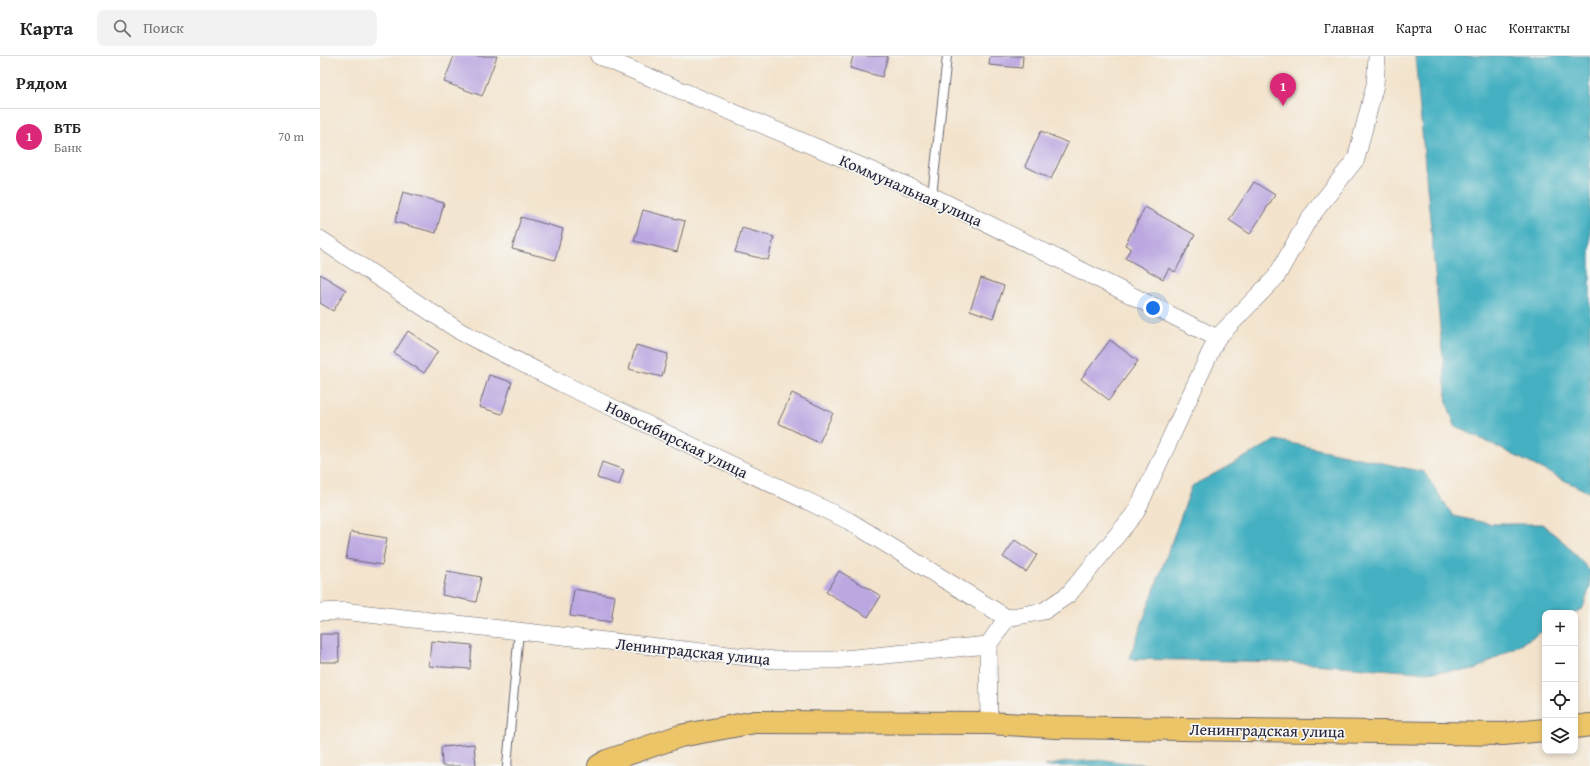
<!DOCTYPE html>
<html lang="ru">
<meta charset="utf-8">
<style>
body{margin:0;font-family:"Gentium Book Plus",serif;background:#f2f2f2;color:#222}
.controls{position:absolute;right:12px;bottom:12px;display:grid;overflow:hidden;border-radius:8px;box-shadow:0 2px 6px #0003}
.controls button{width:36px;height:36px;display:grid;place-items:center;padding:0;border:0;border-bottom:1px solid #e0e0e0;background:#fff;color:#222;font:20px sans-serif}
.you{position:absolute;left:833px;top:252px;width:14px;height:14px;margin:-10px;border:3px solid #fff;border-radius:50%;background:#1a73e8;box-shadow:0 0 0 6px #1a73e833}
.badge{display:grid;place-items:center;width:26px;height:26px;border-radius:50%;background:#db2777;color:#fff;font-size:13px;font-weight:700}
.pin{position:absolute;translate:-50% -33px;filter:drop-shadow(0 1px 2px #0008)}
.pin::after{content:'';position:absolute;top:21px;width:14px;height:12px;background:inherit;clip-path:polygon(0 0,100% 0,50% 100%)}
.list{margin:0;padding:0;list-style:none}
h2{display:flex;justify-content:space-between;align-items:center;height:52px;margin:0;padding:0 16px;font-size:17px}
h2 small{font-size:13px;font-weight:400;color:#767676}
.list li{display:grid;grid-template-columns:26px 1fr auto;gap:12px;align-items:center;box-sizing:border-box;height:56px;padding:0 16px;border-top:1px solid #e0e0e0}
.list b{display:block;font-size:15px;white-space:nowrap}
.list p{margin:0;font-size:13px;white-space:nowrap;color:#767676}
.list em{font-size:13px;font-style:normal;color:#767676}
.icon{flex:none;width:22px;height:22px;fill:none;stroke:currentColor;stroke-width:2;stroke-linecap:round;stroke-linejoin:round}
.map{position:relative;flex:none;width:1270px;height:710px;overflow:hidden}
header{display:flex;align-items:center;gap:24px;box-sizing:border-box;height:56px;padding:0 20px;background:#fff;border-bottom:1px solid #e0e0e0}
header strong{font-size:19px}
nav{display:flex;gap:22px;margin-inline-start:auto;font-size:14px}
.search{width:280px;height:36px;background:#f2f2f2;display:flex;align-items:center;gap:10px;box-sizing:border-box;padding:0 14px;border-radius:8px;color:#767676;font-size:15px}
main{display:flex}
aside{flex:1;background:#fff}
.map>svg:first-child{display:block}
.water{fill:#44b0c1;stroke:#33697e}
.building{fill:#bca8e1}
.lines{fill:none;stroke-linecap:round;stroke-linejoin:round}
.lane-casing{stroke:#6b666e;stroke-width:10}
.street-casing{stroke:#6b666e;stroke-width:18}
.primary-casing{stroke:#6b666e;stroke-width:24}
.lane{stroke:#fff;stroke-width:8}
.street{stroke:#fff;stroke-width:17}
.primary{stroke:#edc569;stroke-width:22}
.labels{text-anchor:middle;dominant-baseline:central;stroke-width:3.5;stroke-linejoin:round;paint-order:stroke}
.street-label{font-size:16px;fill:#22223b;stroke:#f6f6f2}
</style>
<header>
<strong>Карта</strong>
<div class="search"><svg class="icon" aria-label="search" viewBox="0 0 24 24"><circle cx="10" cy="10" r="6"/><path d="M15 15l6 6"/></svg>Поиск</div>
<nav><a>Главная</a><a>Карта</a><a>О нас</a><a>Контакты</a></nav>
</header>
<main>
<aside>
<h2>Рядом<small></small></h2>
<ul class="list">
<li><span class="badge">1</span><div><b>ВТБ</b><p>Банк</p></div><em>70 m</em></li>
</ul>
</aside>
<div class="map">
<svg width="1270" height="710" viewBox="0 0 1270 710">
<rect width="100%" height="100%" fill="#f6f6f2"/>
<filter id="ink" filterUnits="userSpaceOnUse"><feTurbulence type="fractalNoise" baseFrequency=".025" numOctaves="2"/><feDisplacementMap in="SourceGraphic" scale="8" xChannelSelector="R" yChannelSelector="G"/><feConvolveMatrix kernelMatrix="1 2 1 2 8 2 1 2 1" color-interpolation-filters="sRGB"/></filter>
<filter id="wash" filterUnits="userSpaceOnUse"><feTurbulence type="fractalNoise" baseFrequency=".012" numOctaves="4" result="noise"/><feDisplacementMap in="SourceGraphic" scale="16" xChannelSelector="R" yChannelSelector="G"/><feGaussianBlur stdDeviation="0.9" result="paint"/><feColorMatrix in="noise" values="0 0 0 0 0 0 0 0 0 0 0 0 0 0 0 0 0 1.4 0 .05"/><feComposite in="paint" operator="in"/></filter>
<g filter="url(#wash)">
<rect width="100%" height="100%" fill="#f3e3cc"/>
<path class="water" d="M1095,0H1270V437L1135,370L1127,347Z
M956,384L1104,416L1133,460L1171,468H1222L1247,489L1270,515V531L1263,552L1255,557H1225V574L1155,614L1099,616L966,606L809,603L872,430Z
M784,704L837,710H725L746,706Z"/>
<g id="blocks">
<path class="building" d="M134,0H177L162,40L124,26Z
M533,0H568L562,21L530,12Z
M670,0H703L702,12L669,9Z
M721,75L748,87L731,123L705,110Z
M934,126L955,139L930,178L909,164Z
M83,136L124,147L116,177L75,166Z
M825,151L875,179L855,216L849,212L843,223L805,202L811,192L805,189Z
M323,154L365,165L357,196L314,185Z
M201,161L243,173L235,204L192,193Z
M422,172L454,181L448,204L415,196Z
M0,218L26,234L13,255L0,247Z
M661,222L684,230L673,262L650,254Z
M88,275L118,295L104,317L74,297Z
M790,284L818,305L789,344L761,323Z
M316,289L348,298L342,321L309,313Z
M169,319L192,326L182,358L159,351Z
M472,337L513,357L499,387L458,367Z
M282,406L304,414L299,429L277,422Z
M31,476L67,482L62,509L26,503Z
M695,484L717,499L706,516L683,501Z
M127,515L161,521L156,546L122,539Z
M519,515L561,540L548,561L506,536Z
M254,533L295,540L291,566L250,560Z
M0,578H18L19,606H0Z
M111,585L152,589L150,613L109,610Z
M154,688L156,710H122L121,691Z"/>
</g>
</g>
<g filter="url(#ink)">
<use href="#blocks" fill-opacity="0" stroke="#6b666e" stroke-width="1"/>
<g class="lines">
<g class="lane-casing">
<path id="lane" d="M612,140L627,0
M187,710L199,575"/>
</g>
<g class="street-casing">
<path id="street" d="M279,0L612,140L897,282
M0,183L141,276L241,327L529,465L687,562L668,589
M0,556L22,555L454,604H514L668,589L669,667
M687,562L724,555L749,538L816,456L897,282L956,221L988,164L1036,103L1055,29L1057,0"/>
</g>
<g class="primary-casing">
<path id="primary" d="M1255,671L1270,669
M279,710L287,705L360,680L435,666L669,667L735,671L1183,678L1225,674"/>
</g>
<use href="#lane" class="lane"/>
<use href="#street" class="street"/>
<use href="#primary" class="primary"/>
</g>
</g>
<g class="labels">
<g class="street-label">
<text transform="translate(591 134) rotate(24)">Коммунальная улица</text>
<text transform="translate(357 383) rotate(26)">Новосибирская улица</text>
<text transform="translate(373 595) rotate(6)">Ленинградская улица</text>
<text transform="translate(947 674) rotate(1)">Ленинградская улица</text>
</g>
</g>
</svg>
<div class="controls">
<button>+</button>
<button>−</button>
<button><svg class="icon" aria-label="locate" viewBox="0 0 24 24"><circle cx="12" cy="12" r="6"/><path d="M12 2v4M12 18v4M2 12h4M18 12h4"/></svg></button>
<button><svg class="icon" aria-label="layers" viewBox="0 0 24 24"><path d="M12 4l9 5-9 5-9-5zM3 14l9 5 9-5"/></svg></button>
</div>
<div class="you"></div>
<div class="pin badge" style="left:963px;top:50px">1</div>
</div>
</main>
